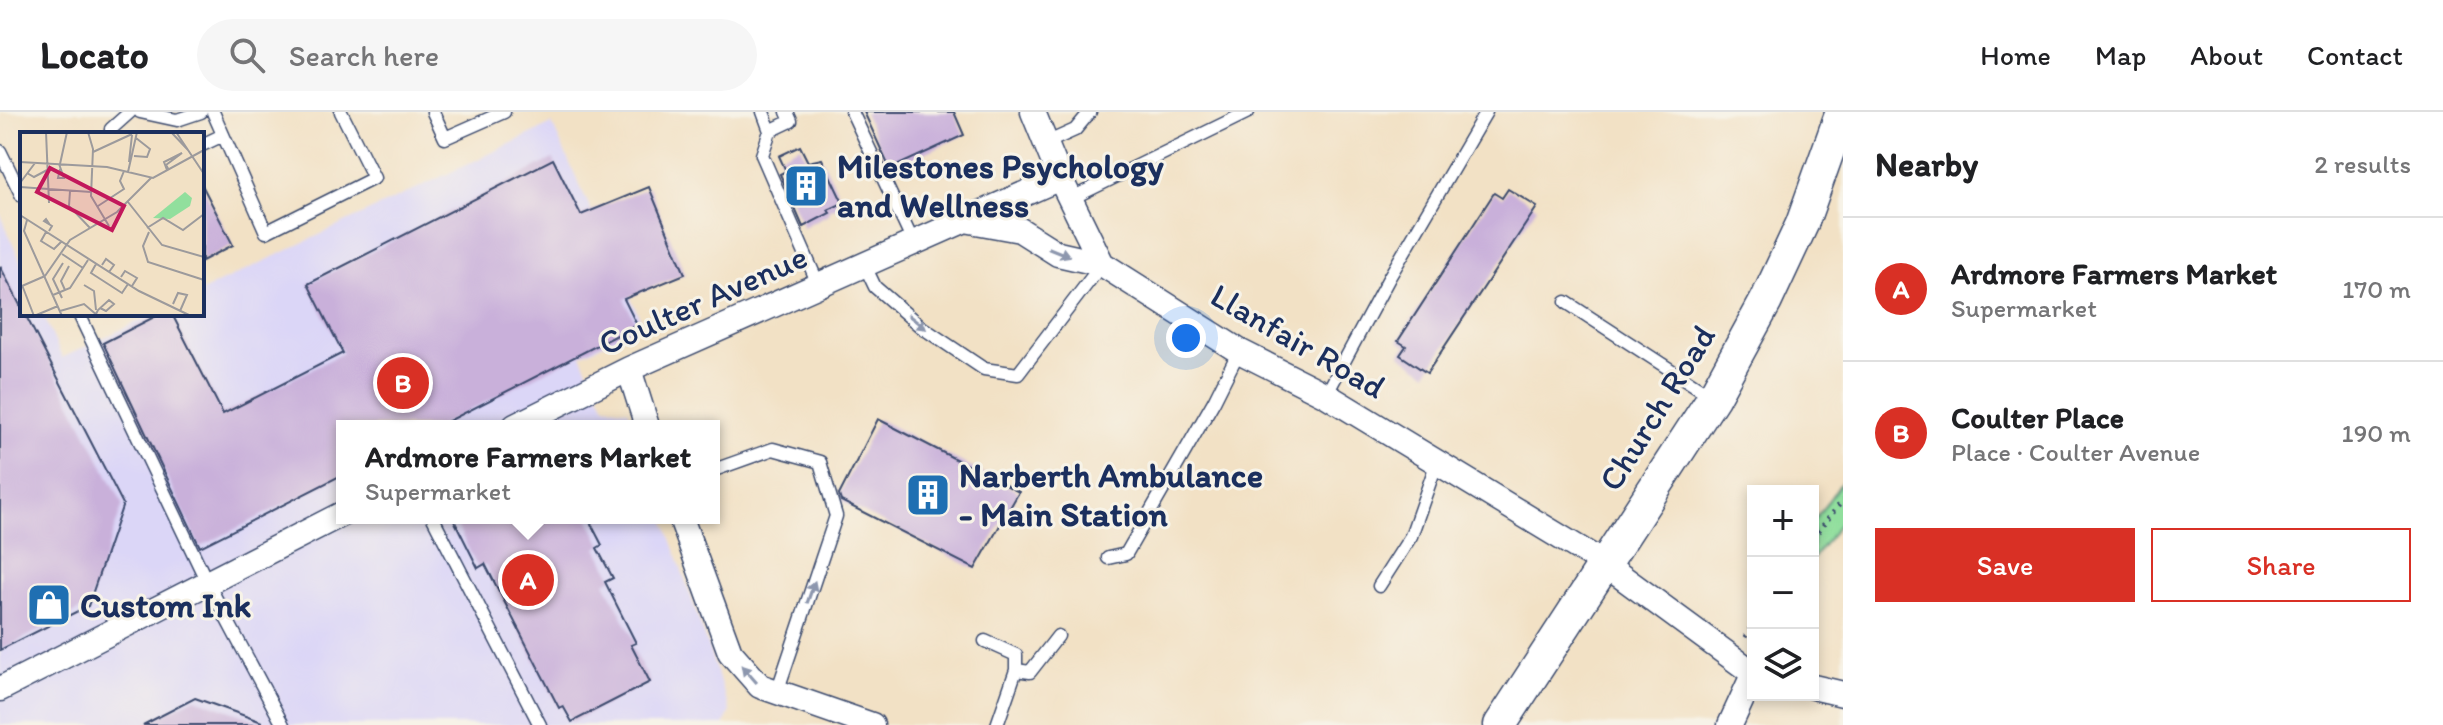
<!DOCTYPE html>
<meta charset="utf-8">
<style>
body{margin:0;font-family:Itim,sans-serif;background:#f6f6f6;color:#202124}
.controls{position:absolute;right:24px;bottom:24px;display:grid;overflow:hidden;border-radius:0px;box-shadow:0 4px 12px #0003}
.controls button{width:72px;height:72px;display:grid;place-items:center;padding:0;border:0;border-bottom:2px solid #e0e0e0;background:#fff;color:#202124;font:40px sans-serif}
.you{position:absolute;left:1186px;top:226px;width:28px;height:28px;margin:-20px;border:6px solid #fff;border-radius:50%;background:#1a73e8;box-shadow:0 0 0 12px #1a73e833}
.badge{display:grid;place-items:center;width:52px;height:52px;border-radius:50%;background:#d93025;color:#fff;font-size:26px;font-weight:700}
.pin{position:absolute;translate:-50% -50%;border:4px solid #fff;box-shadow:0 2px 8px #0006}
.popup{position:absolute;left:336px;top:308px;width:384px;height:104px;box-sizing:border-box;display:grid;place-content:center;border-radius:0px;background:#fff;filter:drop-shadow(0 2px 6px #0005);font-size:26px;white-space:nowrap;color:#757577}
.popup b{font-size:30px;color:#202124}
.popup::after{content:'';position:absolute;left:50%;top:100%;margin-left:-16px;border:16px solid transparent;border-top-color:#fff}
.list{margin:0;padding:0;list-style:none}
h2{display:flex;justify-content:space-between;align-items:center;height:104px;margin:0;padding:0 32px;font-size:34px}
h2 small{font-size:26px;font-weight:400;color:#757577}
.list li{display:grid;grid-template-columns:52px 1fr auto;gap:24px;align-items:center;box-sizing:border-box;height:144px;padding:0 32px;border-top:2px solid #e0e0e0}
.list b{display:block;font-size:30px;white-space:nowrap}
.list p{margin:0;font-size:26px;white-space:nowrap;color:#757577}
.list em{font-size:26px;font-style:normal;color:#757577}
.actions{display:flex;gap:16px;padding:24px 32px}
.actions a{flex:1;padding:18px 0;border:2px solid #d93025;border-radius:0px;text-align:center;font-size:28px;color:#d93025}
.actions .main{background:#d93025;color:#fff}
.icon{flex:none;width:44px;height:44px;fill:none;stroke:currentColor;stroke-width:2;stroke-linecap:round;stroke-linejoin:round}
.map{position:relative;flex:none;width:1843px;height:613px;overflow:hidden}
header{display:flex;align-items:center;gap:48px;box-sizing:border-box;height:112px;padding:0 40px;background:#fff;border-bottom:2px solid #e0e0e0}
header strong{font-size:38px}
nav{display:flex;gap:44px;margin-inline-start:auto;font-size:28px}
.search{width:560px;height:72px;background:#f6f6f6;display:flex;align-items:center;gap:20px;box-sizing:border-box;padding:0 28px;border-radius:44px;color:#757577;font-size:30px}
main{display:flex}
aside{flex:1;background:#fff}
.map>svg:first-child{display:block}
.built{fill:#dbd6f7}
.green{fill:#91df9d;stroke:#56877e;stroke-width:2}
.building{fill:#c9b0da}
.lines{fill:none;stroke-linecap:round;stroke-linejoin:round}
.lane-casing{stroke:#3b4a6d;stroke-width:15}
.street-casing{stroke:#3b4a6d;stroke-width:27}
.secondary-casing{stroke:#3b4a6d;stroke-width:35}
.path{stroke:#3b4a6d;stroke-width:5;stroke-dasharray:2 6;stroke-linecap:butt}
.lane{stroke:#fff;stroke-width:12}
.street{stroke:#fff;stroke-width:24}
.secondary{stroke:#fff;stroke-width:32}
.oneway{fill:#8d97ae}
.labels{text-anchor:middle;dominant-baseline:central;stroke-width:6;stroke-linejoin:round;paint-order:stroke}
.poi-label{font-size:34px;font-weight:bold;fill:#1b2f5e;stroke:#f7f3e8;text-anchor:start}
.street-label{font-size:34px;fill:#1b2f5e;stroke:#f7f3e8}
.inset-road{fill:none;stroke:#9c9a9c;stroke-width:2}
.view{fill:#c2185b;fill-opacity:0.15;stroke:#c2185b;stroke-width:4}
.inset-edge{fill:none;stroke:#1b2f5e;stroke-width:4}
</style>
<header>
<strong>Locato</strong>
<div class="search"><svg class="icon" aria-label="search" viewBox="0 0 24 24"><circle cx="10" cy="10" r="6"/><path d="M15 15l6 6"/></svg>Search here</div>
<nav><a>Home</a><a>Map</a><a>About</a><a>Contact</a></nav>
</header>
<main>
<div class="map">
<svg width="1843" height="613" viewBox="0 0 1843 613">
<rect width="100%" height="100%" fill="#f7f3e8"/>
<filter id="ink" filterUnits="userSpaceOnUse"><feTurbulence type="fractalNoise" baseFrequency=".0125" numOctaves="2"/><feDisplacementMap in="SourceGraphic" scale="16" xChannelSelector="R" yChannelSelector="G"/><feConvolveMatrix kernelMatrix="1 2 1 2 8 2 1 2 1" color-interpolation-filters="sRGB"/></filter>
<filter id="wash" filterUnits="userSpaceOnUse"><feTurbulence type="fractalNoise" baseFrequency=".006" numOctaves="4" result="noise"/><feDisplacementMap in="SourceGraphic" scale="32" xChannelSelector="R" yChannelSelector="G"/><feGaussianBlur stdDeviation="1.8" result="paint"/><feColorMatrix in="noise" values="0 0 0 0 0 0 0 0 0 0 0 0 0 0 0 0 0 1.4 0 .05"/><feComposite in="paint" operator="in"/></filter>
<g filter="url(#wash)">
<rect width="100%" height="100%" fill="#f2e1c5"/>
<path class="built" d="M552,12L643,213L581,243L605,294L628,298L633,314H342V406H664L730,599L724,613H0V101L22,153V202H43L62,246L154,202H202V179Z"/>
<path class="green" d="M1843,368V407L1813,447V410Z"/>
<g id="blocks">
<path class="building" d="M864,0H954L964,23L890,57Z
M800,34L808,50L822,47L843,91L828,98L830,101L803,115L780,62L786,59L779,44Z
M553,47L581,103L649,75L685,162L624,187L637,213L439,314H342V363L200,435L103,231L160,202H172L223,302L343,241L308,172Z
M202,73L233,133L202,149Z
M1508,77L1537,95L1427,261L1400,243L1406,234L1398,229L1494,81L1502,86Z
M0,154L22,197V202H25L123,392L88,494L0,538Z
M878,307L1019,380L975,457L841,389L839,383Z
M453,406H588L602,433L597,436L613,466L605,470L636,531L631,533L650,570L572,610L563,594L559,596L485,452L478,456Z
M195,586L262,610V613H143Z"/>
</g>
</g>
<g filter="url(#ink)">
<use href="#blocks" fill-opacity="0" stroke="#3b4a6d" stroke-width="2"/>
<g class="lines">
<g class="lane-casing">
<path id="lane" d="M140,0L177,8L201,0
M213,0L266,120L374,66L341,0
M433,0L445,26L504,0
M763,0L770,19L762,43L819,174
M852,0L914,132
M770,19L791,9L787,0
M111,22V17L130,0
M1046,31L1075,18L1090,0
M202,33L223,23
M0,39L22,84
M1070,87L1248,0
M865,154L875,175L920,214L984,257L1018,262L1102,152
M1566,190L1711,284
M79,202L207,470L283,613
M1326,283L1390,164L1486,0
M714,358L773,337L820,350L836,404L777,580
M433,406L540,613
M1108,446L1126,442L1214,289L1239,239
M1379,474L1411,424L1437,350
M985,529L1016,543V558L997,613
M1016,558L1030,560L1058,524"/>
</g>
<g class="street-casing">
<path id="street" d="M1033,0L1060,66L1102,152L1239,239L1326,283L1603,451L1753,561
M965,108L1020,118L1058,142L1102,152
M629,257L647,314
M515,314L629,257L1060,66
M681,406L730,540L760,574L872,613
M1813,575L1843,582
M0,577L342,402
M1730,613L1753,563"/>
</g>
<g class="secondary-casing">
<path id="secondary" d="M1500,613L1713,286L1766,189L1802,112L1842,0"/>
</g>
<path class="path" d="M1813,426L1843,388
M1745,525L1753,512"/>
<use href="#lane" class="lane"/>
<use href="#street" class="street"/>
<use href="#secondary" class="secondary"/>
</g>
<defs><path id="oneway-solid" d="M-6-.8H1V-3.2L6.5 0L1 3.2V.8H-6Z" transform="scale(2)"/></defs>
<g class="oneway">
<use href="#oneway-solid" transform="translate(1059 140) rotate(22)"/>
<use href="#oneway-solid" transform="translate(917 210) rotate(38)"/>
<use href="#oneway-solid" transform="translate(811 480) rotate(-71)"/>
<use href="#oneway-solid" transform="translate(749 562) rotate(-131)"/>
</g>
</g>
<defs>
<g id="building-square" transform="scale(2.3)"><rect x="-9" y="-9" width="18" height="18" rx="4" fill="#1f6fb2" stroke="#f7f3e8"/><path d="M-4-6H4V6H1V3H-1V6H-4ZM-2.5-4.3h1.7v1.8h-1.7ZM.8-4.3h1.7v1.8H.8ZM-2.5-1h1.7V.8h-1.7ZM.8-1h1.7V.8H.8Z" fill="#fff"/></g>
<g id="shop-square" transform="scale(2.3)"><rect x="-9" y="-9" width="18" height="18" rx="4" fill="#1f6fb2" stroke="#f7f3e8"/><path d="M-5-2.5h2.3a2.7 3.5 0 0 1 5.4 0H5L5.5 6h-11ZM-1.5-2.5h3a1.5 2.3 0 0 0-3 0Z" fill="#fff"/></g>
</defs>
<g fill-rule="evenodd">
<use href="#building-square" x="806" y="74"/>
<use href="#building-square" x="928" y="383"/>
<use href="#shop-square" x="49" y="493"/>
</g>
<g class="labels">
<g class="poi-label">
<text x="837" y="54">Milestones Psychology<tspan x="837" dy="39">and Wellness</tspan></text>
<text x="959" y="363">Narberth Ambulance<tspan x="959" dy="39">- Main Station</tspan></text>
<text x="80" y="493">Custom Ink</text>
</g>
<g class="street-label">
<text transform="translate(703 188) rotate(-24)">Coulter Avenue</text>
<text transform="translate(1298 229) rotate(30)">Llanfair Road</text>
<text transform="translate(1657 296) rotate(-58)">Church Road</text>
</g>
</g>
<g transform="translate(20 20)">
<rect width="184" height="184" fill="#f2e1c5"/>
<path d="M165,60L172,66L170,74L150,87L133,86Z" fill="#91df9d"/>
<path class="inset-road" d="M26,0L29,71M68,0L73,17L71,64L89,94M151,0L168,18M156,0L184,42M73,20L112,2M114,24L127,25L130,17L116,6M0,30L87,35L133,46L184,18M109,30L112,3M39,32L44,46H38L40,37M40,32L47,0M147,38L144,30L162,21L146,33L149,38M108,40L117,0M7,41L14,45L29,37M0,51L15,31M0,55L71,60M50,59L49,74L70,96M108,70L142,113L184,125M78,74L104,57L100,49L104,39M0,83L119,159L171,184M7,88L4,99L42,184M127,96L143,86L163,98L184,82M29,99L32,94L24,89L26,87L30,93M26,100L21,109L34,117L41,110M129,100L123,114L128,130L184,148M42,122L63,136M76,132L71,141L102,161L108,152M82,133L86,127L94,133L89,140M25,144L50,108L97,80L131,46M101,145L105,139L117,146L112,154M2,153L14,184M64,153L74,159L76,178M2,154L25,144M45,158L41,149L49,134M33,163L50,156L68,128M42,166L33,147L43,131M153,172L158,161L167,163L160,179M40,179L64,172L78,184M76,182L78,178L89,168L94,172L86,179L80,176M14,184L38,174"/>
<path class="view" d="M30,36L104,74L92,98L17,60Z"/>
<rect width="184" height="184" class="inset-edge"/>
</g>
</svg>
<div class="controls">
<button>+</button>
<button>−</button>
<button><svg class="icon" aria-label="layers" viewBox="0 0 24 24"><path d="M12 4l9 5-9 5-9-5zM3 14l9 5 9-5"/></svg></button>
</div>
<div class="you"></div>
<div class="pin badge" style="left:528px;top:468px">A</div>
<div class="popup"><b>Ardmore Farmers Market</b>Supermarket</div>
<div class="pin badge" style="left:403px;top:271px">B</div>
</div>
<aside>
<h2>Nearby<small>2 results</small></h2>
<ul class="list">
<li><span class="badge">A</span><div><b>Ardmore Farmers Market</b><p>Supermarket</p></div><em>170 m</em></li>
<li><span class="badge">B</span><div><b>Coulter Place</b><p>Place · Coulter Avenue</p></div><em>190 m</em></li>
</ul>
<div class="actions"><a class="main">Save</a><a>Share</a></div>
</aside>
</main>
